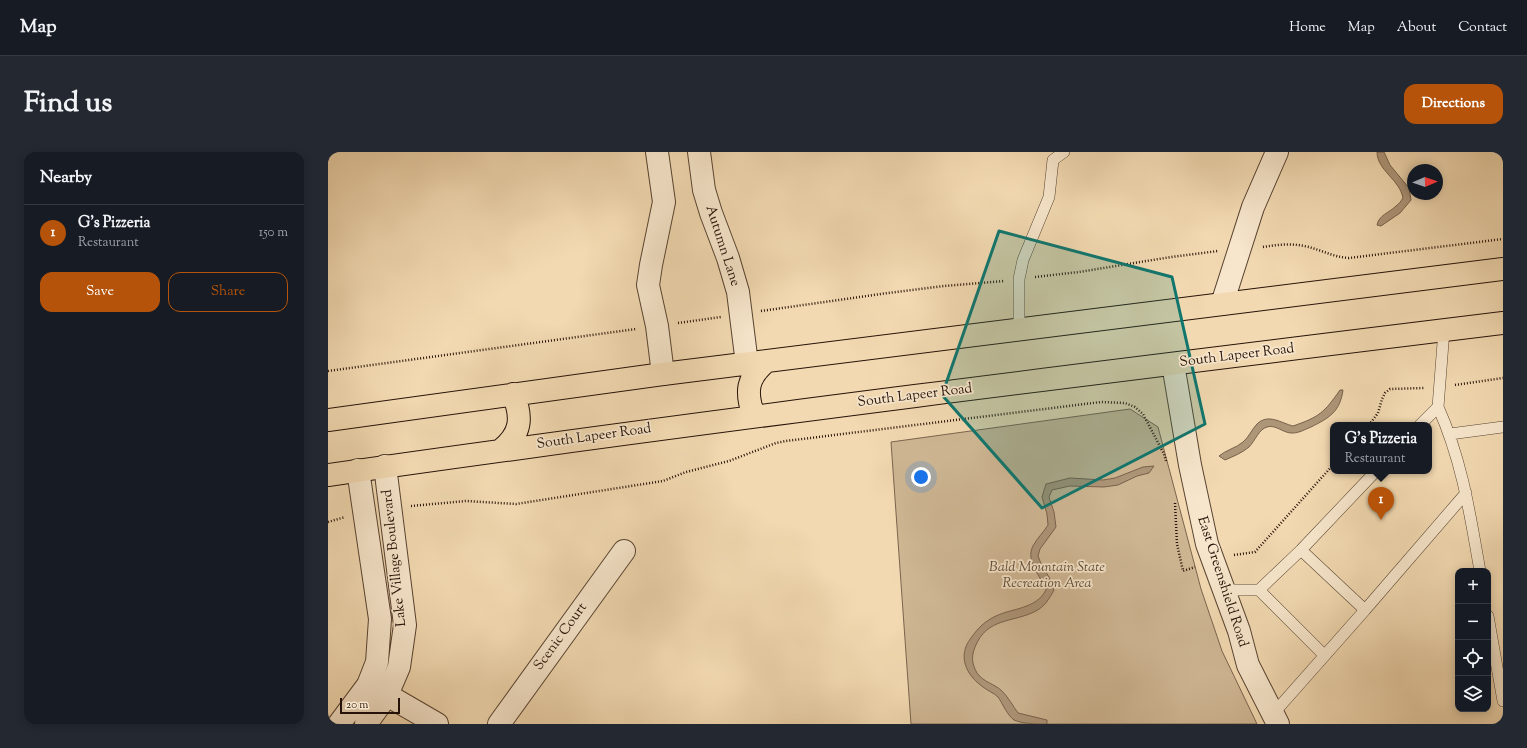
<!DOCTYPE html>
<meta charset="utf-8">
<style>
body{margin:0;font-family:"Sorts Mill Goudy",serif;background:#242831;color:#f1f3f6}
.controls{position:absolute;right:12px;bottom:12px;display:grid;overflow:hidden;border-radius:8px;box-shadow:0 2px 10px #0003}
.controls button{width:36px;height:36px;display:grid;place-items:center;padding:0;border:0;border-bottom:1px solid #363941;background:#171b24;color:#f1f3f6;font:20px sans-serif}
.compass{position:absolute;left:1079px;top:12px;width:36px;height:36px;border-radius:50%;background:#171b24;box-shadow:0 2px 10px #0003;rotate:88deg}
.scale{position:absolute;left:12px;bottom:10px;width:60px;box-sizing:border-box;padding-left:4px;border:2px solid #261208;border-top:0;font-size:11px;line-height:14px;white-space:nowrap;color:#261208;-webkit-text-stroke:3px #f7e6cc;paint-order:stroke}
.you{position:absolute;left:593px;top:325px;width:14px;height:14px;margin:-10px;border:3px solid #fff;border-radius:50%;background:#1a73e8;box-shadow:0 0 0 6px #1a73e833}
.badge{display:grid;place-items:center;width:26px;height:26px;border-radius:50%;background:#b45309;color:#fff;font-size:13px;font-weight:700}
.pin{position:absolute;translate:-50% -33px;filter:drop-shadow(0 1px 2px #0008)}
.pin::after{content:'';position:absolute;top:21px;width:14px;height:12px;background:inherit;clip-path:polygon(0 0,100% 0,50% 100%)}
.popup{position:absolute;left:1002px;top:270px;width:102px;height:52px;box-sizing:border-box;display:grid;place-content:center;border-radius:8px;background:#171b24;filter:drop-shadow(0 1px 3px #0005);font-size:13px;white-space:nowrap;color:#9ea1a6}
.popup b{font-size:15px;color:#f1f3f6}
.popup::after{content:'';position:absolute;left:50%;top:100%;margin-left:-8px;border:8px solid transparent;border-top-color:#171b24}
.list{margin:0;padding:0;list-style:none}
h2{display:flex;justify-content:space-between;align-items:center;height:52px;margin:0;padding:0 16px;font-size:17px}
h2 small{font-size:13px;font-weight:400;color:#9ea1a6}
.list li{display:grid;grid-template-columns:26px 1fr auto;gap:12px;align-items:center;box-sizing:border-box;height:56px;padding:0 16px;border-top:1px solid #363941}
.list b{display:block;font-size:15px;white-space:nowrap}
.list p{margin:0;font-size:13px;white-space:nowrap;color:#9ea1a6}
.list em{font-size:13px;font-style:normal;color:#9ea1a6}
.actions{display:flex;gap:8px;padding:12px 16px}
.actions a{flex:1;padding:9px 0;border:1px solid #b45309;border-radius:12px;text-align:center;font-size:14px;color:#b45309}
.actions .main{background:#b45309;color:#fff}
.icon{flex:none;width:22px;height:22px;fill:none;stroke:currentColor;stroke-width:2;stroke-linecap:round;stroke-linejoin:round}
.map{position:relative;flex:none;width:1175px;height:572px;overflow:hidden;border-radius:12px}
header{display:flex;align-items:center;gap:24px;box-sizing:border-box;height:56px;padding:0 20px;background:#171b24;border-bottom:1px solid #363941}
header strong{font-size:19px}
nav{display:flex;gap:22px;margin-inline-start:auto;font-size:14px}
.intro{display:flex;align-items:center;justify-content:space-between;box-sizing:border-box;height:96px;padding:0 24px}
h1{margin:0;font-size:28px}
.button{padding:10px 18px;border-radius:12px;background:#b45309;color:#fff;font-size:14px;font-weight:700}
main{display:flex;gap:24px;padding:0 24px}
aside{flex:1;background:#171b24;border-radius:12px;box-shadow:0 2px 10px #0003}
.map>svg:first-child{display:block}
.green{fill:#cfb794;stroke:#7a644e}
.water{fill:#ad9578;stroke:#77614b}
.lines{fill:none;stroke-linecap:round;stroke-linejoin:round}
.service-casing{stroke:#594432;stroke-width:12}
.minor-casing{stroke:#594432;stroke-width:24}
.primary-casing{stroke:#261208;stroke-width:24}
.path{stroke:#261208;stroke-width:2.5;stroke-dasharray:1 2;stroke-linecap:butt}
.service{stroke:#f7e6cc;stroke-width:11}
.minor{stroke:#f7e6cc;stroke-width:22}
.primary{stroke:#f2d9b1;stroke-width:22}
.marked{fill:#0f766e;fill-opacity:0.2;stroke:#0f766e;stroke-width:3;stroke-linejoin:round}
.labels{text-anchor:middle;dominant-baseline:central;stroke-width:3.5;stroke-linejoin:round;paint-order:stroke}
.street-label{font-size:14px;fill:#261208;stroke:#f7e6cc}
.park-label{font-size:14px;font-style:italic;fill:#614c39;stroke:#f7e6cc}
</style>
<header>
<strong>Map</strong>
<nav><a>Home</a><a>Map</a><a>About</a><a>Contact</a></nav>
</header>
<div class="intro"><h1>Find us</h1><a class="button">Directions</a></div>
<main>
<aside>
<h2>Nearby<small></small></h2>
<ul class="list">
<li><span class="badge">1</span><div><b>G's Pizzeria</b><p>Restaurant</p></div><em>150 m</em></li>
</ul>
<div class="actions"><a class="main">Save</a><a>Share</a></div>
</aside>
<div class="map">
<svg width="1175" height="572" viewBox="0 0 1175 572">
<rect width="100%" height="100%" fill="#f2d9b1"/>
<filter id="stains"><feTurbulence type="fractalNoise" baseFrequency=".005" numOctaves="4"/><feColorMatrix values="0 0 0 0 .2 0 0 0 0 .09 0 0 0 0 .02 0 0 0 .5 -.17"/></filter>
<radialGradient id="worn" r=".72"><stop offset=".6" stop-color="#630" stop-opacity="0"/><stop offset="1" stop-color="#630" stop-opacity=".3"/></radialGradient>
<path class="green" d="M802,257L830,275L873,437L894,499L929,572H583L563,290Z"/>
<path class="water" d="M1049,0H1056L1062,13L1081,36L1083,48L1072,61L1053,74L1049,73C1051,63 1061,61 1068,54C1071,52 1073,49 1075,46C1072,28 1049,18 1049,0Z
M1012,238H1015C1012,260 1001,266 983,275C978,277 971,281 965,281C956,282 948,272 939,275C931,277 927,289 921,295C914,301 906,304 897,308L891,304C898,298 908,296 915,290C921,285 924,277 929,272C940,261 953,271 965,274C991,265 996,261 1012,238Z
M826,314L821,321L809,324L790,333L776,335L742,334L724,338L721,345L726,360L728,375L712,397L710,404L714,414L721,425L726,438C721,447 717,454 708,459C685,471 659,465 647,495C643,505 644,512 649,521C655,530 667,532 674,539C680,545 685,554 690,561L719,568V572C709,572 695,572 686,568C679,563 675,552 670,545C666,541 660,539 655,535C638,523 629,504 643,486C650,476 657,469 668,464C685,456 708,457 718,438C713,424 697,409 705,394C709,386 716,380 720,373L719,362L714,345L718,332L742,326L775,328L787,326L815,315Z"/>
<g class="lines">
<g class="service-casing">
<path id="service" d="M691,177V127L695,108L721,45L725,8L736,0
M1110,255C1134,308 1142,362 1152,419
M1092,273L1110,255L1116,178
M1122,282L1175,275
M973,398L1037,458L1138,341
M895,438H931L973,398L1048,319
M931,438L996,503
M1160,464L1175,549
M945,562L1037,458"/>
</g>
<g class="minor-casing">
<path id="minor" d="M329,0L336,50L323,113L320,133L329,174L335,222
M371,0L376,38L383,61L400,106L410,140L419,212
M894,152L925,55L949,0
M845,212L862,313L879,392L911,479L920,513L950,572
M47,536L109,572
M11,572L40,533L49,510L52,467L30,318
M38,572L59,543L71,515L77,473L57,314
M171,572L296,399"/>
</g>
<g class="primary-casing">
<path id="primary" d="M426,264C417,240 419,225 439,209
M0,268L335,222L1175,117
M173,298C193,282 195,266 185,242
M0,323C391,267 783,219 1175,171"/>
</g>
<path class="path" d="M935,95C948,93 962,91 976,94C992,97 1004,105 1021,106L1175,87
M707,125L751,120L843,105L890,99
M433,159L560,141L616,134L676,129
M350,171L393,165
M0,219L308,177
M1127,233L1175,226
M1041,273L1050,261L1054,247L1057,241L1062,237L1096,236
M847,351L849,392L855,419L867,415
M83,354L138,349L188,352L335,329L358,320L401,309L448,291L458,289L773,250L797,251L807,255L815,262L836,302L838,309
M0,370L17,365
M906,403L927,400L1005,313"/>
<use href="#service" class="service"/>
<use href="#minor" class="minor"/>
<use href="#primary" class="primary"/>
</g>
<path class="marked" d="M671,79L844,125L877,272L714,356L614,243Z"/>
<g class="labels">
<g class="street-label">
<text transform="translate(394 94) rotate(72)">Autumn Lane</text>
<text transform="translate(909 204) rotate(-7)">South Lapeer Road</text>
<text transform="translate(587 244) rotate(-7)">South Lapeer Road</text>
<text transform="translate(266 285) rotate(-8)">South Lapeer Road</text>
<text transform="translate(67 406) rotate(-96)">Lake Village Boulevard</text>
<text transform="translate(894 430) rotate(72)">East Greenshield Road</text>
<text transform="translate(233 485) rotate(-54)">Scenic Court</text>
</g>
<g class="park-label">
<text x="719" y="416">Bald Mountain State<tspan x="719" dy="16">Recreation Area</tspan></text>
</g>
</g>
<rect width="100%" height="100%" filter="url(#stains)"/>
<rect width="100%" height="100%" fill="url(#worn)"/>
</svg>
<div class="controls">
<button>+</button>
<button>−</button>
<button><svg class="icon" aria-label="locate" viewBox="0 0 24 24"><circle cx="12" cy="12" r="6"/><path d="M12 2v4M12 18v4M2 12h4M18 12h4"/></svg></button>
<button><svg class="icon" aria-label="layers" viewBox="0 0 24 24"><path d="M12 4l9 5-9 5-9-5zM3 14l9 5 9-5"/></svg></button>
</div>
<svg class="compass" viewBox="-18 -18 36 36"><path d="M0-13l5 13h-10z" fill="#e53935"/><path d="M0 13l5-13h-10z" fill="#9ea1a6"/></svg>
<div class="scale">20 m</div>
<div class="you"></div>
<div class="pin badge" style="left:1053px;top:368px">1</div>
<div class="popup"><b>G's Pizzeria</b>Restaurant</div>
</div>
</main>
